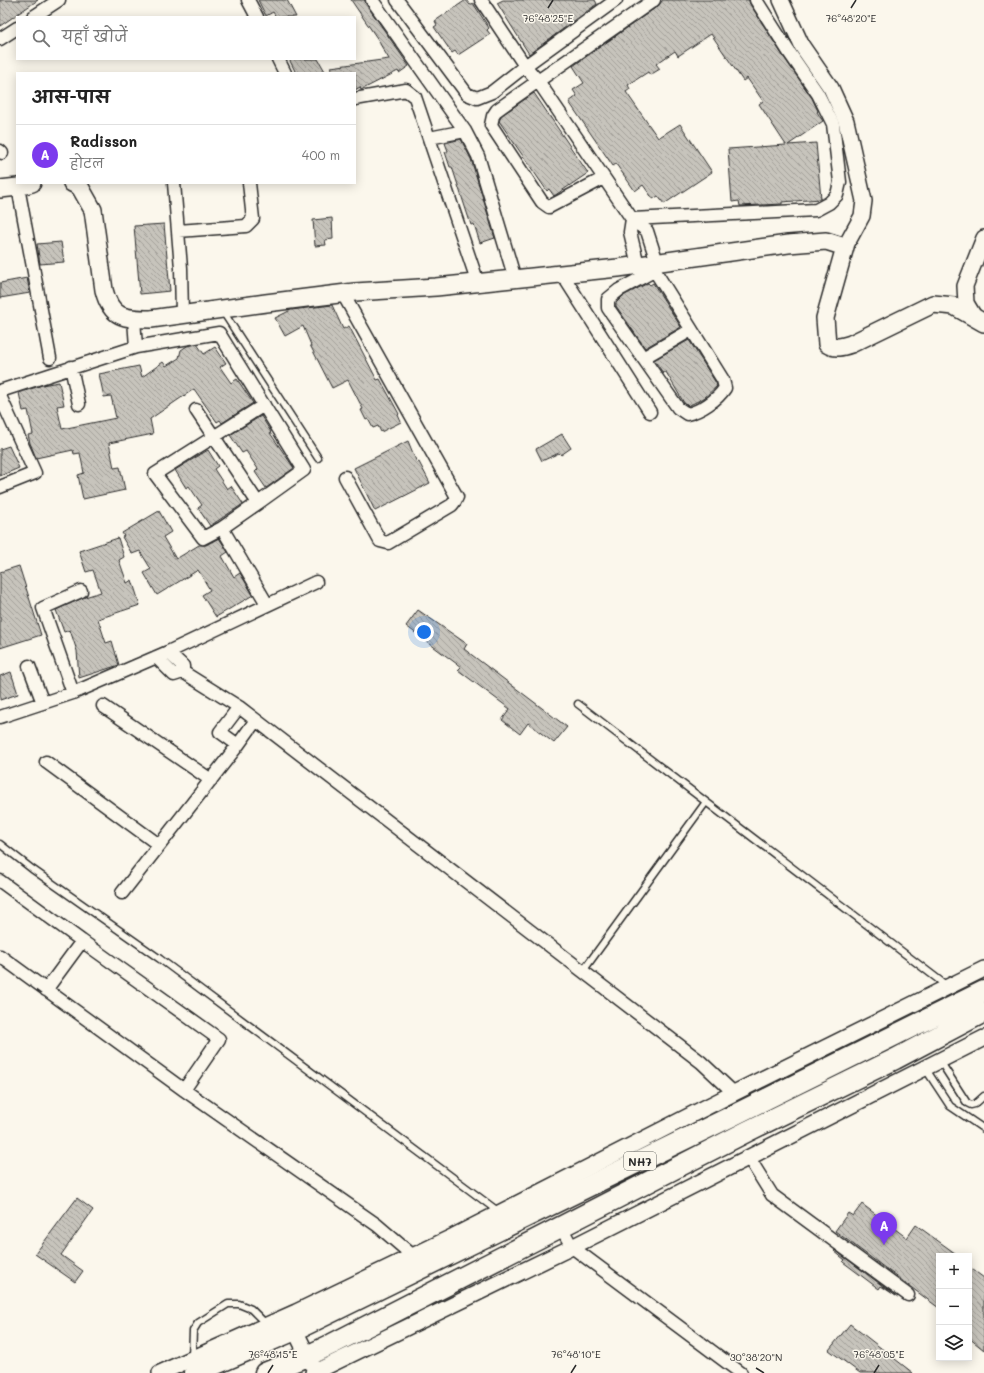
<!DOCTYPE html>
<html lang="hi">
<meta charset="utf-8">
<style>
body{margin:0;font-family:Mali,"Playpen Sans Deva",sans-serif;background:#f6f6f6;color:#222}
.controls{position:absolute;right:12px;bottom:12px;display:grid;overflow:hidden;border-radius:0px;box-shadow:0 2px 10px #0003}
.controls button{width:36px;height:36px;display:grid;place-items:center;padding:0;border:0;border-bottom:1px solid #e0e0e0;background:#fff;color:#222;font:20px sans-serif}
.you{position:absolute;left:424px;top:632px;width:14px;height:14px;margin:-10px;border:3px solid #fff;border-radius:50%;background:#1a73e8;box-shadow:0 0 0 6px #1a73e833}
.badge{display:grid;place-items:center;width:26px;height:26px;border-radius:50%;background:#7c3aed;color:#fff;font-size:13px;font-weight:700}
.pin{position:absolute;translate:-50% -33px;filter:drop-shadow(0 1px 2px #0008)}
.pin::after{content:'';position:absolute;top:21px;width:14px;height:12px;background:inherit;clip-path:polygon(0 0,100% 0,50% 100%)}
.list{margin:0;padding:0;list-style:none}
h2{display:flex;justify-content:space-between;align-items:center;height:52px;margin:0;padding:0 16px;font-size:17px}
h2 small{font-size:13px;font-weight:400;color:#767676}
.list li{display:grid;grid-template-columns:26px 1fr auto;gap:12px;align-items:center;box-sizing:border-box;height:60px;padding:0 16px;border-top:1px solid #e0e0e0}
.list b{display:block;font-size:15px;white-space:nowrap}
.list p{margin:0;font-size:13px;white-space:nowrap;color:#767676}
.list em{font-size:13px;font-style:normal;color:#767676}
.icon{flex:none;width:22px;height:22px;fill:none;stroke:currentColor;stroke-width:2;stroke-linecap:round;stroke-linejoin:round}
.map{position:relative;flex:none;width:984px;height:1373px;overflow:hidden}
.search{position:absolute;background:#fff;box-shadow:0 2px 10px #0003;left:16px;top:16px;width:340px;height:44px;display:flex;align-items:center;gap:10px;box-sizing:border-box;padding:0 14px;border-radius:0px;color:#767676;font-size:15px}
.panel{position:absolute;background:#fff;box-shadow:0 2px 10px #0003;left:16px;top:72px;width:340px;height:112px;border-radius:0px}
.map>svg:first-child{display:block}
.building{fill:url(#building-back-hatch);stroke:#2b2b2b}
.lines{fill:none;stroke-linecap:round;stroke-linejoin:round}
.service-casing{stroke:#2b2b2b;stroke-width:9}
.minor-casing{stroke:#2b2b2b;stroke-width:15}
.tertiary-casing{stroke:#2b2b2b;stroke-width:18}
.secondary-casing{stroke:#2b2b2b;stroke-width:20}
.trunk-casing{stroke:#2b2b2b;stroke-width:23}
.service{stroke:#fbf7ec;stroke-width:6}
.minor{stroke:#fbf7ec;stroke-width:12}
.tertiary{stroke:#fbf7ec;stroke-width:15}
.secondary{stroke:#fbf7ec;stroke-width:17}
.trunk{stroke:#fbf7ec;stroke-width:20}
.ticks{fill:none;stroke:#2b2b2b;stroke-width:1.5}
.labels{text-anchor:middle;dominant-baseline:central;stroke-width:3;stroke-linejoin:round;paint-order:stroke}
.shield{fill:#fbf7ec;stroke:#696865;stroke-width:1}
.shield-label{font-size:11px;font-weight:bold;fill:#2b2b2b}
.ticks-label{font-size:10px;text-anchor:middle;fill:#2b2b2b;stroke:#fbf7ec;stroke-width:3;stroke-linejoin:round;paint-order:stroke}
</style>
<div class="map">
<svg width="984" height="1373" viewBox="0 0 984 1373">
<defs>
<pattern id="building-back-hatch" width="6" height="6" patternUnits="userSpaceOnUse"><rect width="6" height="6" fill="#c7c4bc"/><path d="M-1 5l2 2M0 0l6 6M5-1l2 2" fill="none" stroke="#a29f99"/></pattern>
</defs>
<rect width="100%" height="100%" fill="#fbf7ec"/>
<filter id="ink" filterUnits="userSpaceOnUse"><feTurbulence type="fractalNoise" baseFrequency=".025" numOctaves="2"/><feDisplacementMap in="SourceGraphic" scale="8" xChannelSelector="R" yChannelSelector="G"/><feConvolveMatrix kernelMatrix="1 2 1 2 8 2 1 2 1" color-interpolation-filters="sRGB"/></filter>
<g filter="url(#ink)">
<path class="building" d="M0,0H38L0,26Z
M258,0H287L296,17H276L273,12L266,16Z
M351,0H365L366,4L409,66L399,73L398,71L361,90L360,87L355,90V73H332L331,67L389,59L380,44H381Z
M466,0L470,5L473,3L489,28L487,30L490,34L458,55L455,51L452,53L434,27L437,25L435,21Z
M503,0H595L597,4L529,54L497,3Z
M663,0H749L750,4L783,56L812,98L818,111L817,112L823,121L788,145L816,143L821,199L782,202V204L740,206L739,201L732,202L728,149L786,145L759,104L763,101L747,78L743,81L711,34L678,56L675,51L656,64L660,69L650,75L648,72L628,85L630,89L626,92L658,138L680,124L712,172L664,204L658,196L653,199L643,185L635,191L616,164L613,166L569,102L577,96L573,90L584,83L573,66L658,6Z
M289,59H318L326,73H296Z
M534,93L588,173L554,196L549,189L547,191L499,121L502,115Z
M461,139L471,159L495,238L480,243L474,224L471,225L452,167H450L445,152L448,151L445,143Z
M332,218L333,239L325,240L326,245L315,246L313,220Z
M164,224L170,291L140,294L134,226Z
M61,242L64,262L40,264L37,244Z
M27,278L30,293L0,298V283Z
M648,283L650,285L653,283L681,327L645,348L616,306V303L623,296Z
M332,305L343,329L349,326L377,380L380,379L399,414L398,415L401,422L381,432L378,426L373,428L368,419L366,420L361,410L363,409L348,380L332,388L310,345H311L303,326L285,336L275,318L291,310Z
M689,340L716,383L717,386L704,398L688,406L684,403L666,372L663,373L654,360Z
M197,344L204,354L215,347L226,363L220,367L231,383L237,379L253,403L222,423L220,420L217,422L194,389L150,419L153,434L109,443L114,468L120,467L125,490L83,499L78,475L84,473L80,453L74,454L73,450L36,458L30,443L28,435L33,434L28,410L23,411L19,393L42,385L59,382L64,405L57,406L62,429L116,418L111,396L104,397L99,374L139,366L142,377L163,362L166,366L179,358L181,350L187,346Z
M261,416L271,432L270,433L294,468L266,488L255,472L258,469L246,451L242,453L230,435Z
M562,434L571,448L561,455L559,453L542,461L536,449Z
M408,441L417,463L419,462L430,483L375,511L354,468Z
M9,446L19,468L0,476V449Z
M208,450L218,466L214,469L227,489L231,486L243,504L210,526L198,508L202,505L189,486L186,488L175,470Z
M159,511L171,532L163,537L176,559L199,545H206L219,538L228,552L222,556L234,577L240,573L253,595L216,617L202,595L210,590L198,570L157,595L144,573L151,569L140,551L132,554L122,537L124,536L122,533Z
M118,538L124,557L119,560L127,583L132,580L140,605L98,619L106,643L112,641L119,665L79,678L77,651L70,630L64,632L56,610L85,597L101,592L93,570L86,572L79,551Z
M19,566L41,635L0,648V572Z
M418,610L467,644L464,649L567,727L554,743L528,723L520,734L502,720L510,709L458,670L461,667L406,626Z
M11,672L18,694L0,700V676Z
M77,1198L93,1210L61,1255L83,1271L75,1282L35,1254Z
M862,1204L907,1238L916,1225L959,1256H939V1308L835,1231L848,1213L853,1216Z
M835,1250L896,1296L881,1286L879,1289L843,1262L845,1260L834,1251Z
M969,1267L984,1278V1350L969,1338Z
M850,1324L913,1373H860L829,1350Z"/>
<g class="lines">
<g class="service-casing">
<path id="service" d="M222,310L318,458
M578,704L947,986
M0,844L32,869L160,959L499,1212
M583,971L706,802
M940,1061L967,1103L971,1105L975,1104L984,1096
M925,1068L950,1106L984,1129
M192,1357L193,1331L198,1323L228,1304H239L251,1309L266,1324"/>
</g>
<g class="minor-casing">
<path id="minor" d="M248,0L257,17
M372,0L465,131L478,156L515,279
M397,0L467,94L477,98L492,92L525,66L481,0
M654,0L538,81L632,219L647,231L657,262
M33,17L59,0
M0,39L17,28
M278,59L285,73
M355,99L406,90L415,97L478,283
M429,138L465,131
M0,151L2,153
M604,178L549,207L542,202L491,125L493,116L497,110L538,81L525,66L616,0
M174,183L181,268L182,314
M18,187L50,358
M632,219L816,210L829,203L837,195L840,182L833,124L818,94L789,52L756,0
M632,219L630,232L638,265
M178,231L246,226L253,219L249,183
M650,263L723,380L725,388C717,400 701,411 687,414L678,408L608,308V299L619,290L654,271
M562,274L650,412
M343,294L457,497L455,501L452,505L388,543L380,541L345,477
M134,319L136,347L219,333L304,470L258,503
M643,358L691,330
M71,367L79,404
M0,391L136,347
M0,396L35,473L0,487
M196,410L258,503L222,528L267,604
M222,528L203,538L155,474L264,405
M156,657L174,675L183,672V666L168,652
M29,666L43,703
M183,672L239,707L701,1062L734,1093
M73,693L43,608L81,591
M103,706L211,780
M0,717L73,693L168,652L316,582
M238,745L256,720
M46,762L159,845
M0,881L82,941
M122,893L238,745L220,732L239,707
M0,956L184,1090L377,1225L412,1255
M46,990L82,941L219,1039L184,1090
M749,1158L772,1195L908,1295
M561,1227L572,1247L741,1373"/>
</g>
<g class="tertiary-casing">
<path id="tertiary" d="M781,0L802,46L831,88L846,121L864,201L862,216L845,247
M975,318L966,303L965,286L984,238
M291,1322L312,1365
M160,1373L296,1312L454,1236L734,1093L984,969
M313,1373L572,1247L984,1038"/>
</g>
<g class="secondary-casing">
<path id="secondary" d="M72,183L80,187L93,210L104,290C111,318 124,319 151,319L266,303L355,292L436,287L618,268L788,244L826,241L845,247L825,318L827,344C835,349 842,347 851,344L933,304L954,306L984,323
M0,189L18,187L32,183"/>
</g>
<g class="trunk-casing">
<path id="trunk" d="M195,1373L295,1330L732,1116L984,991
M265,1373L307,1356L332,1344L748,1131L895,1059L984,1012"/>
</g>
<use href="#service" class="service"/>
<use href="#minor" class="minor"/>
<use href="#tertiary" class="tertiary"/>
<use href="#secondary" class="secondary"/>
<use href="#trunk" class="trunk"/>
</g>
</g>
<path class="ticks" d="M548,8L553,0M851,8L856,0M756,1368L764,1373M268,1373L273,1365M571,1373L576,1365M874,1373L879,1365"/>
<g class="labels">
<rect class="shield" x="624" y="1152" width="32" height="18" rx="3"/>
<g class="shield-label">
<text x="640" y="1161">NH7</text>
</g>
</g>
<g class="ticks-label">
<text x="851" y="22">76°48'20"E</text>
<text x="548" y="22">76°48'25"E</text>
<text x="273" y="1358">76°48'15"E</text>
<text x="576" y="1358">76°48'10"E</text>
<text x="879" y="1358">76°48'05"E</text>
<text x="756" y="1361">30°38'20"N</text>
</g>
</svg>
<div class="controls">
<button>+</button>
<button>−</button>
<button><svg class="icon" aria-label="layers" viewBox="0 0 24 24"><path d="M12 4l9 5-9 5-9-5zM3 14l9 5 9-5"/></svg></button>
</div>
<div class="you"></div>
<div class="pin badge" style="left:884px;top:1245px">A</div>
<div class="search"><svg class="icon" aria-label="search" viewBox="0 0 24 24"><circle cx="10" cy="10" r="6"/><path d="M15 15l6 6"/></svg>यहाँ खोजें</div>
<section class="panel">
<h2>आस-पास<small></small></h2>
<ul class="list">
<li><span class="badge">A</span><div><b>Radisson</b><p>होटल</p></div><em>400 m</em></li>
</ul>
</section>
</div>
